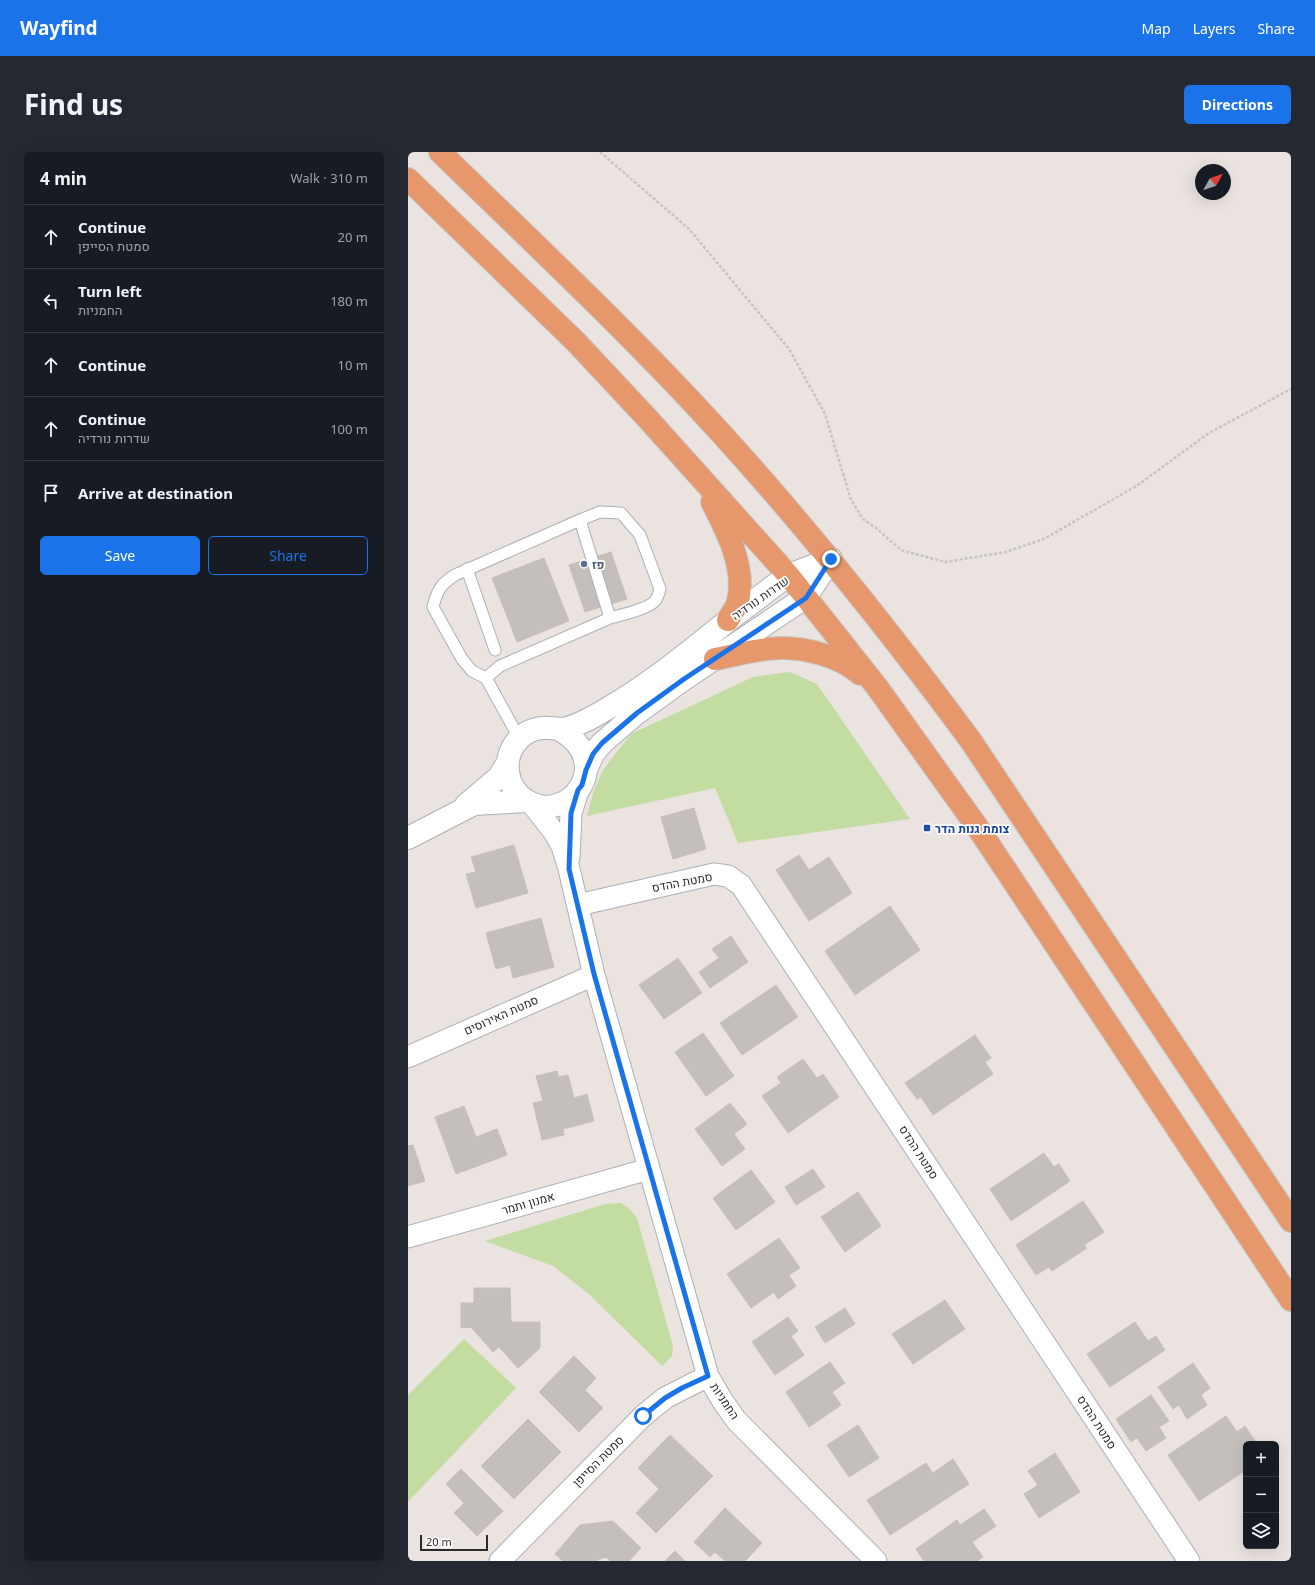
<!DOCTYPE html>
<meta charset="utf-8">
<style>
body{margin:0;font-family:"Noto Sans",Heebo,sans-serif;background:#242831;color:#f1f3f6}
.controls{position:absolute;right:12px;bottom:12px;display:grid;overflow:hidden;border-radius:6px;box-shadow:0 4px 16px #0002}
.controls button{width:36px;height:36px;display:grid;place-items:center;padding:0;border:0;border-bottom:1px solid #363941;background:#171b24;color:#f1f3f6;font:20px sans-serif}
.compass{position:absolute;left:787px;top:12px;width:36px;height:36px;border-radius:50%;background:#171b24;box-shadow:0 4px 16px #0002;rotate:50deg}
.scale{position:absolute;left:12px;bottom:10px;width:68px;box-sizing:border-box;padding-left:4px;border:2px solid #2b2b2b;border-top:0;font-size:11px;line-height:14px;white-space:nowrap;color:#2b2b2b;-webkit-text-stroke:3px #fff;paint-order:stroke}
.stop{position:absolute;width:12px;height:12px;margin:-9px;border:3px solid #1a73e8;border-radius:50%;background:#fff}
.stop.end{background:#1a73e8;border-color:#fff;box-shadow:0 1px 4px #0008}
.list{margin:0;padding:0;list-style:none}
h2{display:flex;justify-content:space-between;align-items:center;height:52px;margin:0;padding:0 16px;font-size:17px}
h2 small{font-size:13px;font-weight:400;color:#9ea1a6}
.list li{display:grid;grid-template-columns:26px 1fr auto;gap:12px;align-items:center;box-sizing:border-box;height:64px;padding:0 16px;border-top:1px solid #363941}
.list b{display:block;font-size:15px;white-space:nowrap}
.list p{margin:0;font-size:13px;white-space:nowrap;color:#9ea1a6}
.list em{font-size:13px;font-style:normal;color:#9ea1a6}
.actions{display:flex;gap:8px;padding:12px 16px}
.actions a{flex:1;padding:9px 0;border:1px solid #1a73e8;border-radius:6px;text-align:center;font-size:14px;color:#1a73e8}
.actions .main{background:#1a73e8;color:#fff}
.icon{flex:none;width:22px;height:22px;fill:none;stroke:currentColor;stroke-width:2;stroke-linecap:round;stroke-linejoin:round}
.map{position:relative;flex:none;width:883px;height:1409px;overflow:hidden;border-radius:6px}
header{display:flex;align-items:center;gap:24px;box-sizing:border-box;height:56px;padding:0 20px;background:#1a73e8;color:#fff}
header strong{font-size:19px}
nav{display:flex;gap:22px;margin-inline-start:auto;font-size:14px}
.intro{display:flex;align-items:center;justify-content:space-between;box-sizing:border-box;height:96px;padding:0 24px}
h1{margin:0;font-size:28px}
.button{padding:10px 18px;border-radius:6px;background:#1a73e8;color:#fff;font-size:14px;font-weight:700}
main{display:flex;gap:24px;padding:0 24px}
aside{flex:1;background:#171b24;border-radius:6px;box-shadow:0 4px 16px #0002}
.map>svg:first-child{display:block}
.green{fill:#c3dca2}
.building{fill:#c4bfbb;stroke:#c7bfb9}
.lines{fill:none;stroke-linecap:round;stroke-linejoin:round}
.service-casing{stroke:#acb0b6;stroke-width:13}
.minor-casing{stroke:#acb0b6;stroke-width:23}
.tertiary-casing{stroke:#acb0b6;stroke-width:24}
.trunk-casing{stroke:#c4c4c4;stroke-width:24}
.path{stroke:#c4c4c4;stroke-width:2.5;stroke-dasharray:3 2;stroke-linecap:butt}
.service{stroke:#fff;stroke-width:11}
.minor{stroke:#fff;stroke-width:21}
.tertiary{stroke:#fff;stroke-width:22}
.trunk{stroke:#e6976c;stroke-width:22}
.route{stroke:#1a73e8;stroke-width:5}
.service-dot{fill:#5c6f8a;stroke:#fff;stroke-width:1.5}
.transit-dot{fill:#1a4fb4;stroke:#fff;stroke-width:1.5}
.labels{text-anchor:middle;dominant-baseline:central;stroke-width:3.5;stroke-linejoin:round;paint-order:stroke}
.service-label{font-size:12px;font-weight:bold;fill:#4e5e75;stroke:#fff;text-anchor:start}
.street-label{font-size:12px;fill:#2b2b2b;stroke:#fff}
.transit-label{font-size:12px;font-weight:bold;fill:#164399;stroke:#fff;text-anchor:start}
</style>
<header>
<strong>Wayfind</strong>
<nav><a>Map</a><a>Layers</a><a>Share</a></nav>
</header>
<div class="intro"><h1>Find us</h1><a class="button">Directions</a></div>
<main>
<aside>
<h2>4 min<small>Walk · 310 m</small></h2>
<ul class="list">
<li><svg class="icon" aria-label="ahead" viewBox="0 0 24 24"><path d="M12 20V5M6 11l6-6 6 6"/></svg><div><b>Continue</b><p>סמטת הסייפן</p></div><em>20 m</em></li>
<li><svg class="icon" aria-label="left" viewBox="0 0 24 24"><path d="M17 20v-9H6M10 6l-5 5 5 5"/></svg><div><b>Turn left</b><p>החמניות</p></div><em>180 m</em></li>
<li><svg class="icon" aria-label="ahead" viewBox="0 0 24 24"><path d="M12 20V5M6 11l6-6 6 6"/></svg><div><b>Continue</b></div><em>10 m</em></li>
<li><svg class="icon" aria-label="ahead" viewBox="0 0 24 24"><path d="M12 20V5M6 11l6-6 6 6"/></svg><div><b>Continue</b><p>שדרות נורדיה</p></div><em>100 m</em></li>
<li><svg class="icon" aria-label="arrive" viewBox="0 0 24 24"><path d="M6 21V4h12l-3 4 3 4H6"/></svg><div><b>Arrive at destination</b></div></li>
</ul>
<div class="actions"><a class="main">Save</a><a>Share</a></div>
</aside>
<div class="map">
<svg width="883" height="1409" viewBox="0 0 883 1409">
<rect width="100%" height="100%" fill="#ebe3df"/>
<path class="green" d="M382,520L409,532L502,667L330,691L307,636L179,664L186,638L195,618L223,582L345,525Z
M213,1051L221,1056L229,1066L265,1194L264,1204L254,1214L181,1142L145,1114L77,1089L197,1052Z
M56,1187L108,1236L0,1350V1243Z"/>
<path class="building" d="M203,400L219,447L177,460L161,413Z
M136,406L161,469L109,490L84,426Z
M286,656L298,697L265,707L253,665Z
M106,693L120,741L68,756L58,722L68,720L63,705Z
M391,703L401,718L421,705L444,741L401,769L368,718Z
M482,754L512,798L447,843L417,799Z
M133,766L146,815L105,826L102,813L88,817L78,781Z
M323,784L340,810L302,836L291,820L311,806L304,797Z
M270,806L294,841L256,867L231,833Z
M368,833L390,865L334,903L312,871Z
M295,881L326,924L298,944L267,900Z
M567,883L583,906L577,910L585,922L525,963L513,945L509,947L497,931Z
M395,907L409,926L415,922L431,945L380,981L354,944L373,931L369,925Z
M149,919L151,925L160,923L166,946L179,942L186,969L155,977L156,983L134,988L125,951L135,949L128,924Z
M322,951L339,972L326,982L337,997L314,1014L287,977Z
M56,954L68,985L89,977L99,1003L48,1022L27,965Z
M5,993L17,1029L0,1034V994Z
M636,1001L646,1015L651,1012L662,1029L603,1069L582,1037Z
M405,1017L417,1035L388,1053L377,1035Z
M343,1018L367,1050L328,1078L305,1046Z
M450,1040L473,1074L437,1100L413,1065Z
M675,1049L696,1080L676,1093L679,1096L644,1119L641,1115L628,1123L608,1093Z
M371,1086L392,1116L381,1123L388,1134L370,1147L366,1140L343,1156L319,1122Z
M66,1136H102L103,1170H132V1196L110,1216L91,1195L85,1200L63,1175L53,1176V1151H66Z
M537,1148L557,1177L505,1212L484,1182Z
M437,1156L447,1172L417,1191L407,1175Z
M380,1165L390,1179L383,1184L396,1203L367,1223L344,1190Z
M727,1170L740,1189L748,1184L757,1198L702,1235L679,1202Z
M166,1204L188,1226L177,1238L195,1256L171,1280L131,1240Z
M422,1210L437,1231L424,1240L433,1253L401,1275L378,1240Z
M785,1211L802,1236L793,1243L799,1253L779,1267L771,1253L765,1257L750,1235Z
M743,1243L761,1269L751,1275L758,1286L738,1299L729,1286L723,1290L708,1267Z
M818,1264L829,1280L837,1274L849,1292H838V1318L791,1349L760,1303Z
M120,1267L153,1300L106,1347L73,1314Z
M450,1273L471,1306L441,1325L419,1293Z
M262,1283L305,1324L248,1381L228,1361L251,1337L230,1316Z
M647,1301L672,1340L631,1366L616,1342L630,1333L620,1319Z
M545,1307L561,1332L482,1383L459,1348L518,1311L525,1321Z
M53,1317L95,1359L69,1384L46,1361L56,1351L38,1332Z
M317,1356L354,1391L337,1409H317L307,1400L302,1405L286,1390Z
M576,1357L588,1374L564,1390L575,1405L569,1409H516L508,1397L549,1368L552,1373Z
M205,1369L233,1396L221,1409H202L198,1405L187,1409H155L147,1402L172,1373Z
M267,1399L277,1409H257Z"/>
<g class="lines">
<g class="service-casing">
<path id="service" d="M172,368L192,360L213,361L232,383L252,437C251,441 250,445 247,449C240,457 213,463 202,466
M59,417L87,498
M78,526L92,514L202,466L172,368L47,423C33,432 29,438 25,455L54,507L64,519L78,526L111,586"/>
</g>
<g class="minor-casing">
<path id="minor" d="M124,652L146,680L154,694L161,717L186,823L300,1224L314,1248L328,1268L468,1409
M161,706L163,661L170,639
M170,753L306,722L320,724L333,733L781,1409
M0,905L186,823
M0,1085L241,1017
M92,1409L235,1264L257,1246L300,1224"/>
</g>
<g class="tertiary-casing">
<path id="tertiary" d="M152,578C208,609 162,674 119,649C97,636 93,605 111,587C118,579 130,575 141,576C148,576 152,578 159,576C174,572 189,563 202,555C254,525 298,484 346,449C357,441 368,431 381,424C393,417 409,413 423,407
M178,618L185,602L194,591L229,561L276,527L398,445L423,407
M58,653L91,625L100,610
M0,686L66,652L119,649"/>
</g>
<g class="trunk-casing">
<path id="trunk" d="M32,0C126,92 223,182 311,279C401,378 484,482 563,589L883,1069
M0,27L168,190L240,267L381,424L469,535L570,676L883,1148
M304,350C319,379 338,416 330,449C329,456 323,462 320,468
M307,507C329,503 352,496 374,496C400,496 433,505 452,522"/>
</g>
<path class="path" d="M192,0L281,77L381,197L417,262L443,348L455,367L468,376L493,398L537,410L598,400L636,387L730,333L801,281L883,237"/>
<use href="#service" class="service"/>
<use href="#minor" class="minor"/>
<use href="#tertiary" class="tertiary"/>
<use href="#trunk" class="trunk"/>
</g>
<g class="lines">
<path class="route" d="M235,1264L257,1246L274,1236L300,1224L186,822L161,717L163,661L170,638L174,633L178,618L185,602L194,591L229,561L276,527L398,446L423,407"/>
</g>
<circle class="service-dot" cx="176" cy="412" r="4"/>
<rect class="transit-dot" x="515" y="672" width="8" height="8" rx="2"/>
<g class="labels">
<g class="service-label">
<text x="184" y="412">פז</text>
</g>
<g class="street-label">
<text transform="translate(352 446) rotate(-35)">שדרות נורדיה</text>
<text transform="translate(274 730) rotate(-11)">סמטת ההדס</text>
<text transform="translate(93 863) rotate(-24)">סמטת האירוסים</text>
<text transform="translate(511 1000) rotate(57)">סמטת ההדס</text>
<text transform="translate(120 1051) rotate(-16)">אמנון ותמר</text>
<text transform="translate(317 1249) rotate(56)">החמניות</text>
<text transform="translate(689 1270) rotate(57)">סמטת ההדס</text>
<text transform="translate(190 1309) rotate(-45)">סמטת הסייפן</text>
</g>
<g class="transit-label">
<text x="527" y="676">צומת גנות הדר</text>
</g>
</g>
</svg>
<div class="controls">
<button>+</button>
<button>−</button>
<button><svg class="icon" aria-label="layers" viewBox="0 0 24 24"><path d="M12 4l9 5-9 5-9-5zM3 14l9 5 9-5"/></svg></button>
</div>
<svg class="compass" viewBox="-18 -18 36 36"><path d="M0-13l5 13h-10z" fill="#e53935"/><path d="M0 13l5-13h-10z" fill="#9ea1a6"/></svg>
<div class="scale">20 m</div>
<div class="stop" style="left:235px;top:1264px"></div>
<div class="stop end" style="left:423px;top:407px"></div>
</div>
</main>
